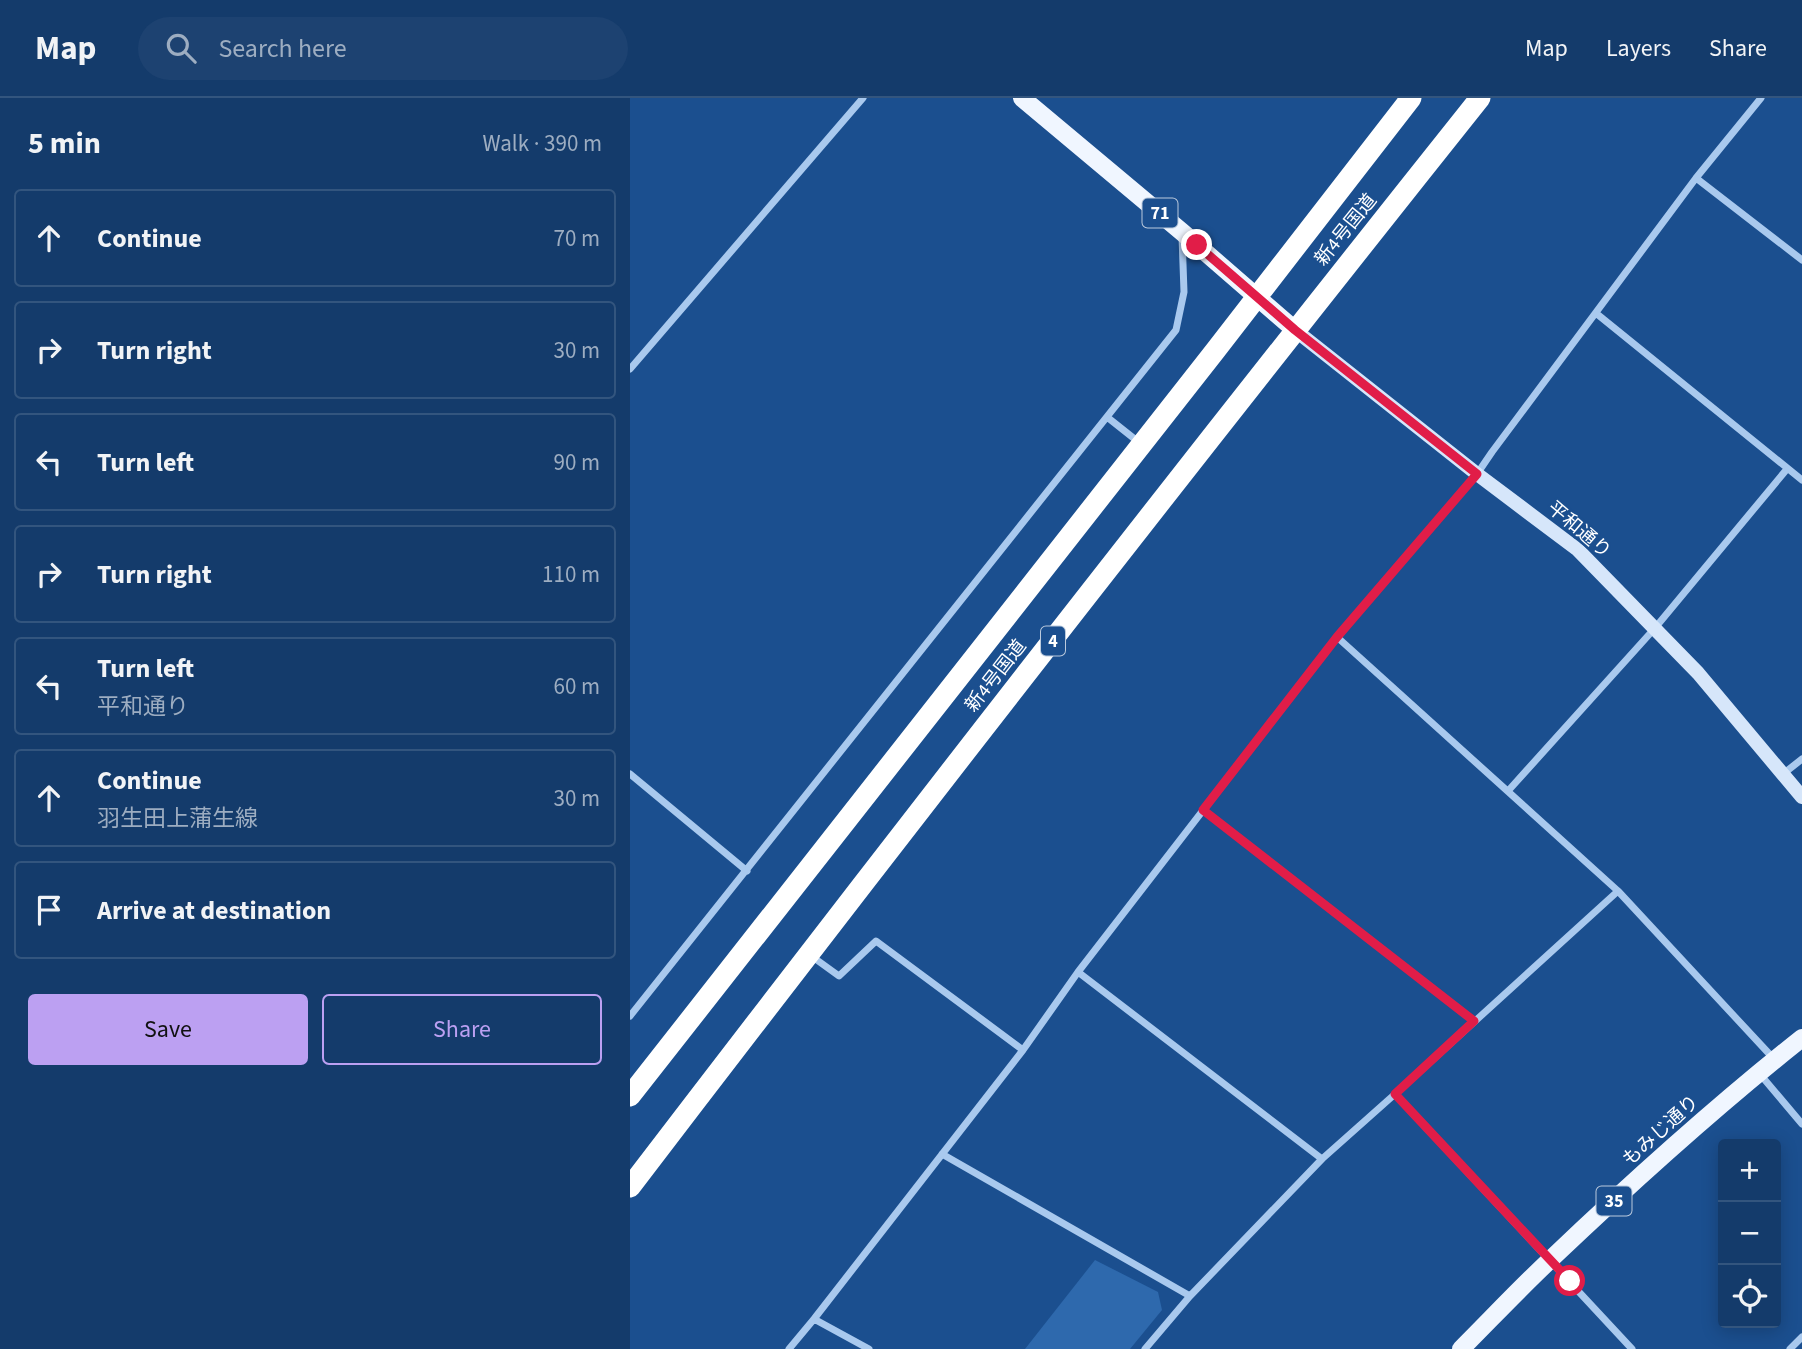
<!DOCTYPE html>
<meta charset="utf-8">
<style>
body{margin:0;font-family:"Source Sans 3","Noto Sans JP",sans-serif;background:#1d4271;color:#f1f3f6}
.controls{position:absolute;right:21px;bottom:21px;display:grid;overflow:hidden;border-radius:7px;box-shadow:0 4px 18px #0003}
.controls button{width:63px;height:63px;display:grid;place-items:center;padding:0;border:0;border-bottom:2px solid #33557e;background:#143b6b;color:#f1f3f6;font:35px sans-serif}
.stop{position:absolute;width:21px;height:21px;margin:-16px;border:5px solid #e11d48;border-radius:50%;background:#fff}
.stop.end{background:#e11d48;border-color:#fff;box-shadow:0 2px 7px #0008}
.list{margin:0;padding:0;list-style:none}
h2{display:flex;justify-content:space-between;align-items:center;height:91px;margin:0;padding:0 28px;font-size:30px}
h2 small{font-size:23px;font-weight:400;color:#9dadc1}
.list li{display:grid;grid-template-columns:46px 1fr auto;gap:21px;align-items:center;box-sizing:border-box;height:98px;margin:0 14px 14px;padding:0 14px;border:2px solid #33557e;border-radius:7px}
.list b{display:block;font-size:26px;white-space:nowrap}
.list p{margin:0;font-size:23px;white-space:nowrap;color:#9dadc1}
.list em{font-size:23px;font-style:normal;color:#9dadc1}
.actions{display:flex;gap:14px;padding:21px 28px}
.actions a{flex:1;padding:16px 0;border:2px solid #bca0f2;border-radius:7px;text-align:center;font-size:24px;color:#bca0f2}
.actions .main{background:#bca0f2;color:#111}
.icon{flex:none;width:38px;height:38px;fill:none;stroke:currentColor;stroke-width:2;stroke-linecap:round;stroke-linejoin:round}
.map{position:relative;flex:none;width:1172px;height:1251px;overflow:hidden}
header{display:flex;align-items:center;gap:42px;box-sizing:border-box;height:98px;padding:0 35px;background:#143b6b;border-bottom:2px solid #33557e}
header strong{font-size:33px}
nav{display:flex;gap:38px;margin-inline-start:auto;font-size:24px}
.search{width:490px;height:63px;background:#1d4271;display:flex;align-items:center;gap:18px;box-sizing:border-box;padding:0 24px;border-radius:38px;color:#9dadc1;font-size:26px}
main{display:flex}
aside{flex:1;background:#143b6b}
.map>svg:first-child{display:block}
.green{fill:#2e69ad}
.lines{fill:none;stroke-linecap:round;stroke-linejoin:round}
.street{stroke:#a9c9ee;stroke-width:7}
.secondary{stroke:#d6e6fa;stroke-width:14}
.primary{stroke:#f0f6ff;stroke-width:18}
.highway{stroke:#fff;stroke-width:21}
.route{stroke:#e11d48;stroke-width:9}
.labels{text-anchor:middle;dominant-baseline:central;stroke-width:5;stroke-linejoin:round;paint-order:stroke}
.shield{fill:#1b4f8f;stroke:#bbcadd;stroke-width:2}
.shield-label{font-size:18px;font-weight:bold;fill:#fff}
.street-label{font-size:19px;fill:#fff;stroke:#1b4f8f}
</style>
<header>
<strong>Map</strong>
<div class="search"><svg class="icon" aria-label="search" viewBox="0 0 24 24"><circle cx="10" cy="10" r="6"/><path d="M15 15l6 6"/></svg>Search here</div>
<nav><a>Map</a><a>Layers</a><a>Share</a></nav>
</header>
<main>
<aside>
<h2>5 min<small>Walk · 390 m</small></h2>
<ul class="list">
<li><svg class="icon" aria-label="ahead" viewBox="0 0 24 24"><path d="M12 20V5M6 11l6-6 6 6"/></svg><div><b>Continue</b></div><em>70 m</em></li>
<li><svg class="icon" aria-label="right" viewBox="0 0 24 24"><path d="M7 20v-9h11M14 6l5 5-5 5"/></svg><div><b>Turn right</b></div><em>30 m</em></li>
<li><svg class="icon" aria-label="left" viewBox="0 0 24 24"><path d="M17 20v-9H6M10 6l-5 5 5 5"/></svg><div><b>Turn left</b></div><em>90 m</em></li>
<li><svg class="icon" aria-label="right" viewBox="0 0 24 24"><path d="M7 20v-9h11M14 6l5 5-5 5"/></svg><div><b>Turn right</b></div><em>110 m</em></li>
<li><svg class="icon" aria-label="left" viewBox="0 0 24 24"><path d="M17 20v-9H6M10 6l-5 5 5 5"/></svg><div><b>Turn left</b><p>平和通り</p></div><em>60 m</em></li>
<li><svg class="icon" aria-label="ahead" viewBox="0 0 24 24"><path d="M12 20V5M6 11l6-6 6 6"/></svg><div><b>Continue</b><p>羽生田上蒲生線</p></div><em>30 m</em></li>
<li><svg class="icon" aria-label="arrive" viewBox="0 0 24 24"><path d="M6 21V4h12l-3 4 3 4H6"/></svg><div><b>Arrive at destination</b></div></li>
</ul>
<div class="actions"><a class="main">Save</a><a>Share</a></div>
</aside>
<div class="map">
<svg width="1172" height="1251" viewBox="0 0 1172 1251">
<rect width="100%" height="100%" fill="#1b4f8f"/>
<path class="green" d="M465,1162L528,1194L532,1212L500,1251H395Z"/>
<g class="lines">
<path class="street" d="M1066,80L1172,162
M967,216L1172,382
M0,271L233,0
M477,319L511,346
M707,539L988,793L1144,961
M0,676L117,773
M1153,676L1172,661
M878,693L1025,530L1157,371
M573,712L844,923
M180,857L209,878L246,843L393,952
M448,874L692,1061
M0,918L546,232L554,194L552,138
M1129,975L1172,1026
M765,996L1002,1251
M312,1056L560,1198
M184,1221L239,1251
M159,1251L184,1221L393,952L448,874L707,539L847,376L862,354L1066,80L1131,0
M515,1251L560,1198L692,1061L765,996L988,793
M1160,1251L1172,1239"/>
<path class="secondary" d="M665,232L847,376L948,452L1068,575L1172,699"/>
<path class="primary" d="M392,0L552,134L665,232
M831,1251C861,1221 890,1190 921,1161C1002,1084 1085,1009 1172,940"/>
<path class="highway" d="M0,998L585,253L781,0
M0,1089C280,723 563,360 850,0"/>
</g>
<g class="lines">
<path class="route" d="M567,147L665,232L847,376L707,539L573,712L844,923L765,996L940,1183"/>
</g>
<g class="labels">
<g class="shield">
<rect x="512.5" y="100.5" width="35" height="29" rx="5"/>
<rect x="411" y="528.5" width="24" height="29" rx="5"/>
<rect x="966.5" y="1088.5" width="35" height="29" rx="5"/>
</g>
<g class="shield-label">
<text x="530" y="115">71</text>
<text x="423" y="543">4</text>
<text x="984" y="1103">35</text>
</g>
<g class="street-label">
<text transform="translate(716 132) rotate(-51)">新4号国道</text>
<text transform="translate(949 432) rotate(40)">平和通り</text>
<text transform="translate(366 578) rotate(-52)">新4号国道</text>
<text transform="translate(1031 1033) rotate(-42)">もみじ通り</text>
</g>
</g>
</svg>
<div class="controls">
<button>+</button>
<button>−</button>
<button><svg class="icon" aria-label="locate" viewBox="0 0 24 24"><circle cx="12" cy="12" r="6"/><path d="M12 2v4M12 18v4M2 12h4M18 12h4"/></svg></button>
</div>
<div class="stop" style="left:940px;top:1183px"></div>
<div class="stop end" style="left:567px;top:147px"></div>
</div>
</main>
